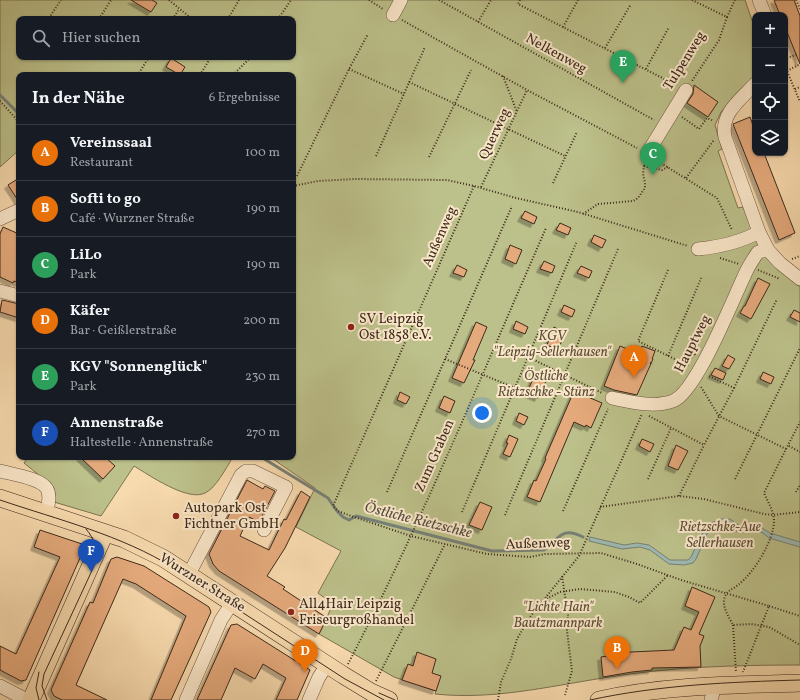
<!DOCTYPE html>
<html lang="de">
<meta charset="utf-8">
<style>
body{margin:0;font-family:Vollkorn,serif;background:#20242c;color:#f1f3f6}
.controls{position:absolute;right:12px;top:12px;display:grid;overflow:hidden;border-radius:8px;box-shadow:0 1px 3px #0004}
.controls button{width:36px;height:36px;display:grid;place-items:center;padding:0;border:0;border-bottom:1px solid #363941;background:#171b24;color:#f1f3f6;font:20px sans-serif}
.you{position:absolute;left:482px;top:413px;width:14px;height:14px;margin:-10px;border:3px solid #fff;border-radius:50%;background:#1a73e8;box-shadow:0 0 0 6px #1a73e833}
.badge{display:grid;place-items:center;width:26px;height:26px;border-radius:50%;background:#0f766e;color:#fff;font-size:13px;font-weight:700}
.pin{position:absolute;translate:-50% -33px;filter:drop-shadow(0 1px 2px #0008)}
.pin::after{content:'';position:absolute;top:21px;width:14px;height:12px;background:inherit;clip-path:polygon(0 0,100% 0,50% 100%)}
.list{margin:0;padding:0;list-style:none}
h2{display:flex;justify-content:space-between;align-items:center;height:52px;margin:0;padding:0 16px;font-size:17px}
h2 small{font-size:13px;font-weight:400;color:#9ea1a6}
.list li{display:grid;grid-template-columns:26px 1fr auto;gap:12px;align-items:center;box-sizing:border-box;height:56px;padding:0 16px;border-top:1px solid #363941}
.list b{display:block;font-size:15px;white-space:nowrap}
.list p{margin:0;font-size:13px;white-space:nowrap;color:#9ea1a6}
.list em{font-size:13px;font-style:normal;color:#9ea1a6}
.icon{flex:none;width:22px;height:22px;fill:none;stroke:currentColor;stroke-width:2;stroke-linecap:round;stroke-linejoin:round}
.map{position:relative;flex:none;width:800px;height:700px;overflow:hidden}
.search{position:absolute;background:#171b24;box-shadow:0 1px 3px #0004;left:16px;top:16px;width:280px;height:44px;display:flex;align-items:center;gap:10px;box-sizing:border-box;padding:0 14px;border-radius:8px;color:#9ea1a6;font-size:15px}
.panel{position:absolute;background:#171b24;box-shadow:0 1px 3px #0004;left:16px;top:72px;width:280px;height:388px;border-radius:8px}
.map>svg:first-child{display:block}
.green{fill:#bcc08a;stroke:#7c7452;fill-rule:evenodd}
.water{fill:#9ebab2;stroke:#778076}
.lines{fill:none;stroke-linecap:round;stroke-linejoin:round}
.stream{stroke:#778076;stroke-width:3}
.building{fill:#e5aa7c;stroke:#3d291b;filter:url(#shadow)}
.minor-casing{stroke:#6c5540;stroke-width:14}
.major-casing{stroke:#3d291b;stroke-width:18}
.path{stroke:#3d291b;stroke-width:2;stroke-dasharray:1 2;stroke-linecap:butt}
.minor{stroke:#fae7ca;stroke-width:13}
.major{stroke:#f7daae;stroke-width:17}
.tram{stroke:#3d291b;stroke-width:1}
.poi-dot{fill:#8f2418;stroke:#fae7ca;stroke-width:1.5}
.labels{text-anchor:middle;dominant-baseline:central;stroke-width:4;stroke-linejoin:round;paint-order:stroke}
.street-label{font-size:14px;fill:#3d291b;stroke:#fae7ca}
.poi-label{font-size:14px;fill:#3d291b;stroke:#fae7ca;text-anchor:start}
.park-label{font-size:14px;font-style:italic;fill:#5d4f37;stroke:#fae7ca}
.water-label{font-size:15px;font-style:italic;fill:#554d41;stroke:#fae7ca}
</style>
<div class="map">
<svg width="800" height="700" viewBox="0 0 800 700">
<defs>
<filter id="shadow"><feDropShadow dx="-3.5" dy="3.5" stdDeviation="0" flood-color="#0004"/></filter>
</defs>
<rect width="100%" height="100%" fill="#f7daae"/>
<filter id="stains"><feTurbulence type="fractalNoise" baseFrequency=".005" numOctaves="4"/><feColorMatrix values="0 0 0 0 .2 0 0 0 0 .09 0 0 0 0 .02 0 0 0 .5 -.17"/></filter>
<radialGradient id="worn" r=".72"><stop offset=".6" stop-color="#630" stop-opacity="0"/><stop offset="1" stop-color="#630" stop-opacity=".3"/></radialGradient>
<path class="green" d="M0,0H745L755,29V76L721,112L715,125L722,149L718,151L738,208L743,207C748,220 758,244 766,254C776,266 788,277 800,287V665C734,665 668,667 603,678C546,687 492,700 435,694L436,691L394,677L319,634L333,604L318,593L341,551L296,527L315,488L270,457H293V75H19V150L0,167ZM19,19H293V57H19Z
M28,457H233C226,468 216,488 205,493C188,502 149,475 134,466L101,516L54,502L45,480L24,463Z"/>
<path class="water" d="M721,519H730L741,527L751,524L757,525L770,533L800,542V547L769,538L763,533L753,529C747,532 739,535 733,529C731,527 730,525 728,523L716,525L711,529L707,534L696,559L693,563L684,565L669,564L650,550L640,547L622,549L589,541L590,537L624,545L637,543L649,545L670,560H688L691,557L702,534L711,523Z"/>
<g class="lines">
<path class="stream" d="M0,95L19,114
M261,457L328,498L337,511L343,517L349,520L356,516L492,551L544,550C560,539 560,526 583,537"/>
</g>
<path class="building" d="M131,0H152L157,3L151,12Z
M774,0H794L800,16V64L785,27V15H780Z
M171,58L185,67L180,75L166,67Z
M694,85L718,102L708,117L687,103L693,94Z
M750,117L755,131V153H764L795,233L779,240L733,124Z
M19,178V202L8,185Z
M525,211L537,217L534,224L521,218Z
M560,223L571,228L568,235L556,230Z
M3,227L19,234V283L14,281L13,283L0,277V234Z
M594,235L606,240L602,248L591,242Z
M510,245L522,250L516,264L505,259Z
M544,261L555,266L552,273L540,269Z
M457,265L467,270L464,277L453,273Z
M581,266L592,271L589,278L577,273Z
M758,278L770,284L751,319L740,313L744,306H745Z
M2,300L19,304V318L0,312Z
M564,305L575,310L572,317L561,312Z
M794,310L800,313V322L790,317Z
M516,321L528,327L525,334L513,329Z
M476,322L487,327L473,360H475L464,383L452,378Z
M554,327L565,333L558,350L547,345Z
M690,344L698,347L695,355L687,351Z
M620,346L632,351L633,349L635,350L637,346L641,348L642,346L655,351L652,359H653L637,395L614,390L604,386Z
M728,355L735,359L729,369L722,366Z
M715,368L726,373L723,380L711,375Z
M763,372L774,377L771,384L760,379Z
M535,374L547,379L538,398L527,393Z
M574,391L602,403L591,428L586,425L585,427L574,422L540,502L527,497L534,480L536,481L546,459L545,458Z
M400,392L410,397L406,404L397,400Z
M444,396L455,401L450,413L439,408Z
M519,413L528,417L524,425L516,421Z
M509,435L518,439L510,457L503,454L508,443H506Z
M642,439L654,444L650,452L639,446Z
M676,445L688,451L678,470L668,466Z
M80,457H105L115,466L103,479Z
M247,480L263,489L265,486L275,491L259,522L249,517L240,536L269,550L284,519L286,520L301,491L310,497L285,548L267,576L285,587L283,589L327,618L319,634L219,571L213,564L209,554Z
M480,502L492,507L482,530L469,525Z
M40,530L82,544L84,549L26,680L21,681L0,670V646L16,654L60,557L34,547Z
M117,557L144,566L209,607L211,612L171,700H151L186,616L136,584L123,579L76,685L107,700H62L54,696L51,690L90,602L93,603L111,559Z
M692,587L715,597L699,634L704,636L700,646L701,667L652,668V670L632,672L603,677L601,657L631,652L674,650L684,627L691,630L699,612L685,606Z
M237,624L310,670L297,700H276L286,678L263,664L255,679L235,668L221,700H197L231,625Z
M417,652L436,659L432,673L441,676L436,691L402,680L408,664L413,666Z"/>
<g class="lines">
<g class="minor-casing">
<path id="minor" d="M759,0L765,15
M393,15L401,0
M755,84C740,100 720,114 725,137L759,232L768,250L780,263L800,279
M647,154L686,90
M0,219L19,210
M698,249C718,247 741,242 759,232
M0,291L19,296
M612,398C631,402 654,408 673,401C697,392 734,296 747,270C750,264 754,258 758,252L768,250
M0,471C11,474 41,478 47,489C51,496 48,506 46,514
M189,574L241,475L246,471H253L286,487L264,530
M0,686L27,700
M186,700L221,620L232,603
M309,700L319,677L327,665
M711,700L715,686"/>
</g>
<g class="major-casing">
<path id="major" d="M0,498L124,539L163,558L343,675L371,692L389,700
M31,700L105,533
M599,700C665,685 733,685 800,683"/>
</g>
<path class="path" d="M169,0L192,19
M369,0L383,9
M439,0L654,120
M520,0L518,4L676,85
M692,0L727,17L719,40L692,81
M796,0L800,9
M727,17L735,0
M49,18L61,0
M99,19L111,0
M173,19L179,9
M228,19L239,0
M278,19L291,0
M402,20L527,90L637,148
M478,22L491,0
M563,27L578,0
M605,48L631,4
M74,58L75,57
M787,58L798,54
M785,66L800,102
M349,69L404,94
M646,69L669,27
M787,71L800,64
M139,73L149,57
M200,75L211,57
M233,75L251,57
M503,76L517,112
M409,82L565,156
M795,89L800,87
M0,101L19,122
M682,117L699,129L707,118L714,121
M376,156L425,47
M429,157L471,70
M656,160L717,198L732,230
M644,166L662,170L668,167
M297,176L349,69L368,34
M686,178L714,140
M553,183L577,132
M293,186L318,181L355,179L447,180L474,186L516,198L578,212L688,246
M474,186L333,506L338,511L351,516L411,536L487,554L530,557L545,554L601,553L637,564L681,580L769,606L743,672
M481,187L527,90
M583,214L598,204L633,201L638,198L645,188V183L643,174L644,165
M720,258L739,264
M792,259L800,256
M668,270L638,341L689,366
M758,270L780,279
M668,356L702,276
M528,357L577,241
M445,359L515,388
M650,363L653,364
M701,387L712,405L719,416L786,449L764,493C768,502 773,510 774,519C775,539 754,573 738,585C732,590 726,590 724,600C723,609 729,617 733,625L751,624L769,627L800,645
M734,388L777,299
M649,416L704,445L734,388L709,376
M789,446L800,452
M786,449L800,422
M648,479L671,428
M735,479L800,348
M387,492L512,206
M796,492L800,485
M679,496L704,445
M600,507L679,496L704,499L764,514L773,515L800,512
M563,511L608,409
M462,512L528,357L602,393
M505,515L618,249
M562,576L568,615L567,631L572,671L565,695
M544,600L560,592L580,589L615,592L629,597L640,603L668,575
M769,606L800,616
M733,625L736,672
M348,664C422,522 482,374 546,228
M376,681L445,544
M498,700L501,682L511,659L517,639L530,617L579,556L642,414"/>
<use href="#minor" class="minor"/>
<use href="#major" class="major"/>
<path class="tram" d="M0,500C59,520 121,535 174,568L345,679L384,700
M379,693L395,700
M39,700L36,688L39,672
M47,700L42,686L44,674L95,564C98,551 95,539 86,529
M590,700C659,685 729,682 800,680"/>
</g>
<g class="poi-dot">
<circle cx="351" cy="327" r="4"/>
<circle cx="176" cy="516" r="4"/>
<circle cx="291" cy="612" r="4"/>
</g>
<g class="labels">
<g class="street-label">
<text transform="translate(556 54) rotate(29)">Nelkenweg</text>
<text transform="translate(685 61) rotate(-58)">Tulpenweg</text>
<text transform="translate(495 134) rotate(-65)">Querweg</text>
<text transform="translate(440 237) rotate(-66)">Außenweg</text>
<text transform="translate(693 344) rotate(-63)">Hauptweg</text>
<text transform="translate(435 456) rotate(-66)">Zum Graben</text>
<text transform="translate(538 544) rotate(-2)">Außenweg</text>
<text transform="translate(202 583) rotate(32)">Wurzner Straße</text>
</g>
<g class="poi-label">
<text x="359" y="319">SV Leipzig<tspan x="359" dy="16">Ost 1858 e.V.</tspan></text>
<text x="184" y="508">Autopark Ost<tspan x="184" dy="16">Fichtner GmbH</tspan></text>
<text x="299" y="604">All4Hair Leipzig<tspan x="299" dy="16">Friseurgroßhandel</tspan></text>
</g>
<g class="park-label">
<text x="552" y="336">KGV<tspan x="552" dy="16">"Leipzig-Sellerhausen"</tspan></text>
<text x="546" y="376">Östliche<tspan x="546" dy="16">Rietzschke - Stünz</tspan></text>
<text x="720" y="527">Rietzschke-Aue<tspan x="720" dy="16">Sellerhausen</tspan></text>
<text x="558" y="607">"Lichte Hain"<tspan x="558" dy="16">Bautzmannpark</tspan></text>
</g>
<g class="water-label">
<text transform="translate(418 521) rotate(14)">Östliche Rietzschke</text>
</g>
</g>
<rect width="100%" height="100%" filter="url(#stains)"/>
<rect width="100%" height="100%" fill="url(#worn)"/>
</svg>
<div class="controls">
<button>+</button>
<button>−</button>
<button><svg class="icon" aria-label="locate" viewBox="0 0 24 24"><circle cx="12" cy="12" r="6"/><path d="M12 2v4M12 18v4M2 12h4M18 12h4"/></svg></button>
<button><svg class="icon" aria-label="layers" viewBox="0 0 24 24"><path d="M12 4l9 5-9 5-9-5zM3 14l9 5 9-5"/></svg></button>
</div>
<div class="you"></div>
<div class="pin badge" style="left:634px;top:378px;background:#e8710a">A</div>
<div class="pin badge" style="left:617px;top:669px;background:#e8710a">B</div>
<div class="pin badge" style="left:653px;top:175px;background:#2e9e5b">C</div>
<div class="pin badge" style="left:305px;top:672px;background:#e8710a">D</div>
<div class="pin badge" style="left:623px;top:83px;background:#2e9e5b">E</div>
<div class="pin badge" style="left:91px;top:572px;background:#1a4fb4">F</div>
<div class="search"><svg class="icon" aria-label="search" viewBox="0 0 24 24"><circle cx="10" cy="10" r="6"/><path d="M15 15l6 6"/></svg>Hier suchen</div>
<section class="panel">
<h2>In der Nähe<small>6 Ergebnisse</small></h2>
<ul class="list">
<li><span class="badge" style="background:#e8710a">A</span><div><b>Vereinssaal</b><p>Restaurant</p></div><em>100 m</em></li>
<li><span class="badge" style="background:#e8710a">B</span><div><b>Softi to go</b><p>Café · Wurzner Straße</p></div><em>190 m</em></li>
<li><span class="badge" style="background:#2e9e5b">C</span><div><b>LiLo</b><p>Park</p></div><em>190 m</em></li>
<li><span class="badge" style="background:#e8710a">D</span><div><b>Käfer</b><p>Bar · Geißlerstraße</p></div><em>200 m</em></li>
<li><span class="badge" style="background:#2e9e5b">E</span><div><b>KGV &quot;Sonnenglück&quot;</b><p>Park</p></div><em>230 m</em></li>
<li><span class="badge" style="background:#1a4fb4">F</span><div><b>Annenstraße</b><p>Haltestelle · Annenstraße</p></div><em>270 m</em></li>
</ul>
</section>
</div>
